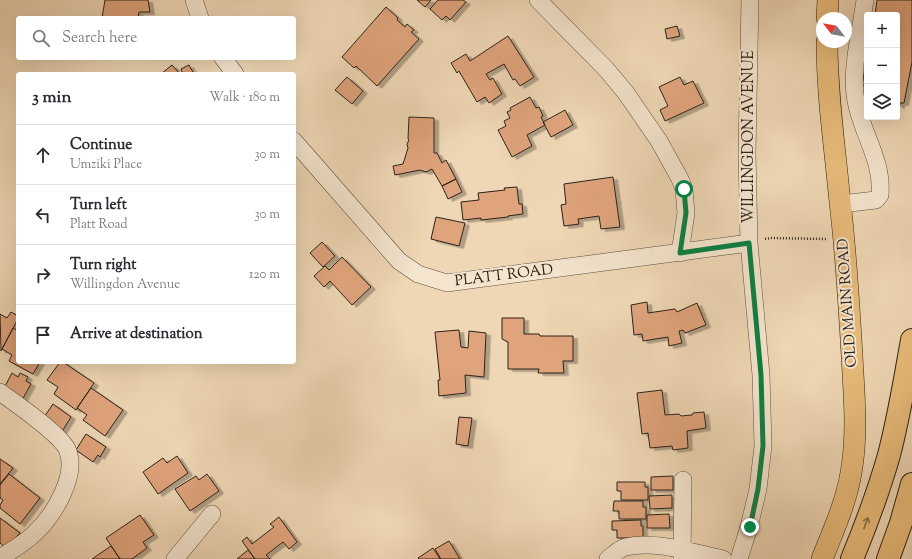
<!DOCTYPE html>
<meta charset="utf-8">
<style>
body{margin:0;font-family:"Sorts Mill Goudy",serif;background:#f7f7f7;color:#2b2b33}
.controls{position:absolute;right:12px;top:12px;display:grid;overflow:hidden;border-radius:4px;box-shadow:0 4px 16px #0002}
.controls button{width:36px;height:36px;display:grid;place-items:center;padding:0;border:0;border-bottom:1px solid #e1e1e2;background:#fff;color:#2b2b33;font:20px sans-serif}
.compass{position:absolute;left:816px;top:12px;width:36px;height:36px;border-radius:50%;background:#fff;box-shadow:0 4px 16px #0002;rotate:301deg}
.stop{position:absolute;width:12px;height:12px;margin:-9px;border:3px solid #0b8043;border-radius:50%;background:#fff}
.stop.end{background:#0b8043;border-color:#fff;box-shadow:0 1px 4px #0008}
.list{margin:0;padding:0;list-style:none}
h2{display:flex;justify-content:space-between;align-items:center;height:52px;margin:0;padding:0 16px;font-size:17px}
h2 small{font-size:13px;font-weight:400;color:#7c7c81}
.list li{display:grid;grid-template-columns:26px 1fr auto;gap:12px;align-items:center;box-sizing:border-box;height:60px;padding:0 16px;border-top:1px solid #e1e1e2}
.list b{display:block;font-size:15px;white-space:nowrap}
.list p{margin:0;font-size:13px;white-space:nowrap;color:#7c7c81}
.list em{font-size:13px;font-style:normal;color:#7c7c81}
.icon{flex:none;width:22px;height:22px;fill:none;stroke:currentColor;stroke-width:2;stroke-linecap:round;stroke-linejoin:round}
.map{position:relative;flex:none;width:912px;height:559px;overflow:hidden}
.search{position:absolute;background:#fff;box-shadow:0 4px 16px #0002;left:16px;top:16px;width:280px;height:44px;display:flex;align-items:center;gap:10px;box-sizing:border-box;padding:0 14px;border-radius:4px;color:#7c7c81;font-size:15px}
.panel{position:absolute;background:#fff;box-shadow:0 4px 16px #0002;left:16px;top:72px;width:280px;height:292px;border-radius:4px}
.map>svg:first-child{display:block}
.building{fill:#e0a47d;stroke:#2b2318;filter:url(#shadow)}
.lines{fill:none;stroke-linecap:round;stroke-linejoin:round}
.minor-casing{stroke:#5c503f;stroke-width:18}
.major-casing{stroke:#2b2318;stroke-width:22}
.highway-casing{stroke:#2b2318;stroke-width:24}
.path{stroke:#2b2318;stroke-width:2.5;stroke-dasharray:1 2;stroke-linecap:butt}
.minor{stroke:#f5e5cf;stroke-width:17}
.major{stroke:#e8bc7a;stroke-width:21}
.highway{stroke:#e8bc7a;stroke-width:22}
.oneway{stroke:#8a7049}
.route{stroke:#0b8043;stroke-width:5}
.labels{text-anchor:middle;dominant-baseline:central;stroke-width:4;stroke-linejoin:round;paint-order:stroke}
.street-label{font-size:15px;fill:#2b2318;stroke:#f5e5cf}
</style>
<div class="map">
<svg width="912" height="559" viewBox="0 0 912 559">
<defs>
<filter id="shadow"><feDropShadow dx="4.5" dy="2.5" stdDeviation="0" flood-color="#0004"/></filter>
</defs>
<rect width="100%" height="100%" fill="#efd7b5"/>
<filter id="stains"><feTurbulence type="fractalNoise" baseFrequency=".005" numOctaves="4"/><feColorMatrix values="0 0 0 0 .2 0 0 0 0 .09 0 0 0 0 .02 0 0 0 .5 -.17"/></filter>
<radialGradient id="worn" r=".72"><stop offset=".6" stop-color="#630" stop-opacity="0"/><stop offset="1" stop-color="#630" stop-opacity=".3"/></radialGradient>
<path class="building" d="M105,0H148L150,12H139L138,18H102Z
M417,0H431L425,7Z
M438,0H463L466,2L450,20L446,16L442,20L430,9Z
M877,0H912V62L904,103H900V106L897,105V15H875Z
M386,7L398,18L397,20L405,27L407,24L414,30L411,32L419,39L377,86L356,66L354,68L342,57Z
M677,26L680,36L667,39L665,29Z
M508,36L534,77L520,86L515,79L513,80L504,64L486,74L490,80L493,78L502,94L489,103L485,97L477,102L459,71L457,73L451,63L466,54L470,61Z
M867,58V86L862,85Z
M172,65L180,74H161Z
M189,65L194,74H183L181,69Z
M347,77L363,91L352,104L335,90Z
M680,77L684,85L693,81L704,103L665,121L660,110L668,106L659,87Z
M530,97L536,108L539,107L543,116L541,117L545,125L527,135L532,146L512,157L498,130L506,126L504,121L510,118L507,112L511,110L510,108Z
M565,110L573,125L551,137L543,122Z
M409,117L434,118V153H437L442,163L446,160L456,179L442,186L432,169L426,172L420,170L395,175L393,166L403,164L408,148L407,144L409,140L408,139Z
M613,177L620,227L601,229L599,216L578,219L579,224L564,226L561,205L566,204L564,184Z
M456,179L462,192L448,199L442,186Z
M517,187L519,204H522L523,214L508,216V217L481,220V218L463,220L461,202L479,200L478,193L505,190L504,188Z
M436,217L465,223L459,246L431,239Z
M322,242L335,256L323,267L310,253Z
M342,257L371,287L352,305L330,281L324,287L314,276L325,266L329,270Z
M647,302L648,313L675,309L677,312L697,303L706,325L685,333L683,330L679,331L682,343L669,346L668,337L643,341L642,334L634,335L631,305Z
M11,312L18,316V319L1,351L0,314L7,318Z
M502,318H524V334H539L540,336H573V361H563L564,373H538L539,369H508V342L502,339Z
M13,328L18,331V362H40L33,374L9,361L12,355L2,349Z
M459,330L461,347L468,348L469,331L486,333L484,377L465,375L466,393L439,396L438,380H440L435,332Z
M60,362H63L94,383L76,410L54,394L58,387L47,380Z
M12,373L18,377L20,373L28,377L26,381L31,384L22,400L3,390Z
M91,388L123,410L105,436L83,420L87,415L77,408Z
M662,390L665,415L679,414L681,416L692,415L693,413L704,412L706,428L687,431L688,448L673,450L672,446L650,448L648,433L642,434L637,393Z
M53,404L71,417L61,433L42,420Z
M459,417L472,418L468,446L456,444Z
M86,434L106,447L100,457L98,455L93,462L76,450Z
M177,456L188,473L158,494L143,472L163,458L167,463Z
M0,459L13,468L0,484Z
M9,474L40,498L20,524L0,508V505L3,500L0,498V485Z
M207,474L219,491L190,511L175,489L196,476L199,480Z
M673,476V490H651V477Z
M617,482H645V487H648V500H621V491H617Z
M672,495V508L650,509L649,496Z
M614,501H643V507H646V519H619V511H613Z
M669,514L670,528H647V515Z
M140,515L154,535L143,542L147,548L132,559H120L106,538Z
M279,517L297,542L289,549L283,542L266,555L270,559H255L242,541L247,537L252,544L274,527L270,524Z
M0,518L20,533L6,548L0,543Z
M641,520V526H643V538H617V530H612V521Z
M449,541L460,559H441L435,549Z
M111,546L120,559H92Z
M433,548L440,559H419L418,558Z
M248,550L255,559H237Z"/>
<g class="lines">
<g class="minor-casing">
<path id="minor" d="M194,0L200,18
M538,0L606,69L626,93L659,141L680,179L684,189L686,213L680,253
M223,58L235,74
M294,141L399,261L418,274L447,283L749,243
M841,204L876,200L880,195C883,160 862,134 856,101C850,71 861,30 865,0
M0,392C16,404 58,432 67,449C79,475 53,516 35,533C25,543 12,550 0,558
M175,559L212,514
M608,559C613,555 620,548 626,547C655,540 694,553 723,559
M682,559L683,480
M739,559L749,527L758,489L763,446L761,375L749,243L747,153L750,0"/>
</g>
<g class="major-casing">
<path id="major" d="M827,18L828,0
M822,559C833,531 846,503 851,473C858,434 854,395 852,356C849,304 846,253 840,202C835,149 827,95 827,42"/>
</g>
<g class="highway-casing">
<path id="highway" d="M852,559C866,525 879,490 889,455C899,417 905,379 912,340
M888,559L901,523L912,484"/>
</g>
<path class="path" d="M765,239L770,238L826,239"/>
<use href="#minor" class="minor"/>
<use href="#major" class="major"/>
<use href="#highway" class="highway"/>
</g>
<defs><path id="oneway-shaft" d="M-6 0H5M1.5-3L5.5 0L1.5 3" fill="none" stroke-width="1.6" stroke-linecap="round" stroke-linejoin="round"/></defs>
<use class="oneway" href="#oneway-shaft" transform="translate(866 523) rotate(-70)"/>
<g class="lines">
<path class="route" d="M684,189L686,213L680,253L749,243L761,375L763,446L758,489L750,527"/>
</g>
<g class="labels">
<g class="street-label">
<text transform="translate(749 137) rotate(-90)">WILLINGDON AVENUE</text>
<text transform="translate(504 276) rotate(-7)">PLATT ROAD</text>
<text transform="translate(848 303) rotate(-94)">OLD MAIN ROAD</text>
</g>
</g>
<rect width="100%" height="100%" filter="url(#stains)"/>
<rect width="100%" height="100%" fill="url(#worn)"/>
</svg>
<div class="controls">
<button>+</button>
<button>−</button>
<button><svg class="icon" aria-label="layers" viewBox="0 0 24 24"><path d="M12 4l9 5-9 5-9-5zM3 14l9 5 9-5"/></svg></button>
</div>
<svg class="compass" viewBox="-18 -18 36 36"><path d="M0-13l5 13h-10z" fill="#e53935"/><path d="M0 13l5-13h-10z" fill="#7c7c81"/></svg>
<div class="stop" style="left:684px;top:189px"></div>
<div class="stop end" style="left:750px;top:527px"></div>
<div class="search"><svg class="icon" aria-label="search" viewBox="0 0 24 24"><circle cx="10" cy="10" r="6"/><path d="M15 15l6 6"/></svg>Search here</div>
<section class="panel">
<h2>3 min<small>Walk · 180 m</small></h2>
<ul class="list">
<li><svg class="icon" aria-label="ahead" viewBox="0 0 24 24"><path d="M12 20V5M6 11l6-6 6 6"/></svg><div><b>Continue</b><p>Umziki Place</p></div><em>30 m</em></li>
<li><svg class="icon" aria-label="left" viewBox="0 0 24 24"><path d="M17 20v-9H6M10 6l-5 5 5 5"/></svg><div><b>Turn left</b><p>Platt Road</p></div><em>30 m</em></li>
<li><svg class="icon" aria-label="right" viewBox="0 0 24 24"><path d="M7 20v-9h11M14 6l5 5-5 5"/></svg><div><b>Turn right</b><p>Willingdon Avenue</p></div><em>120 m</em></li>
<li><svg class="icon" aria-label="arrive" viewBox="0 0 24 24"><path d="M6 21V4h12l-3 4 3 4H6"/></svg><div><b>Arrive at destination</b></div></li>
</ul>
</section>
</div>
